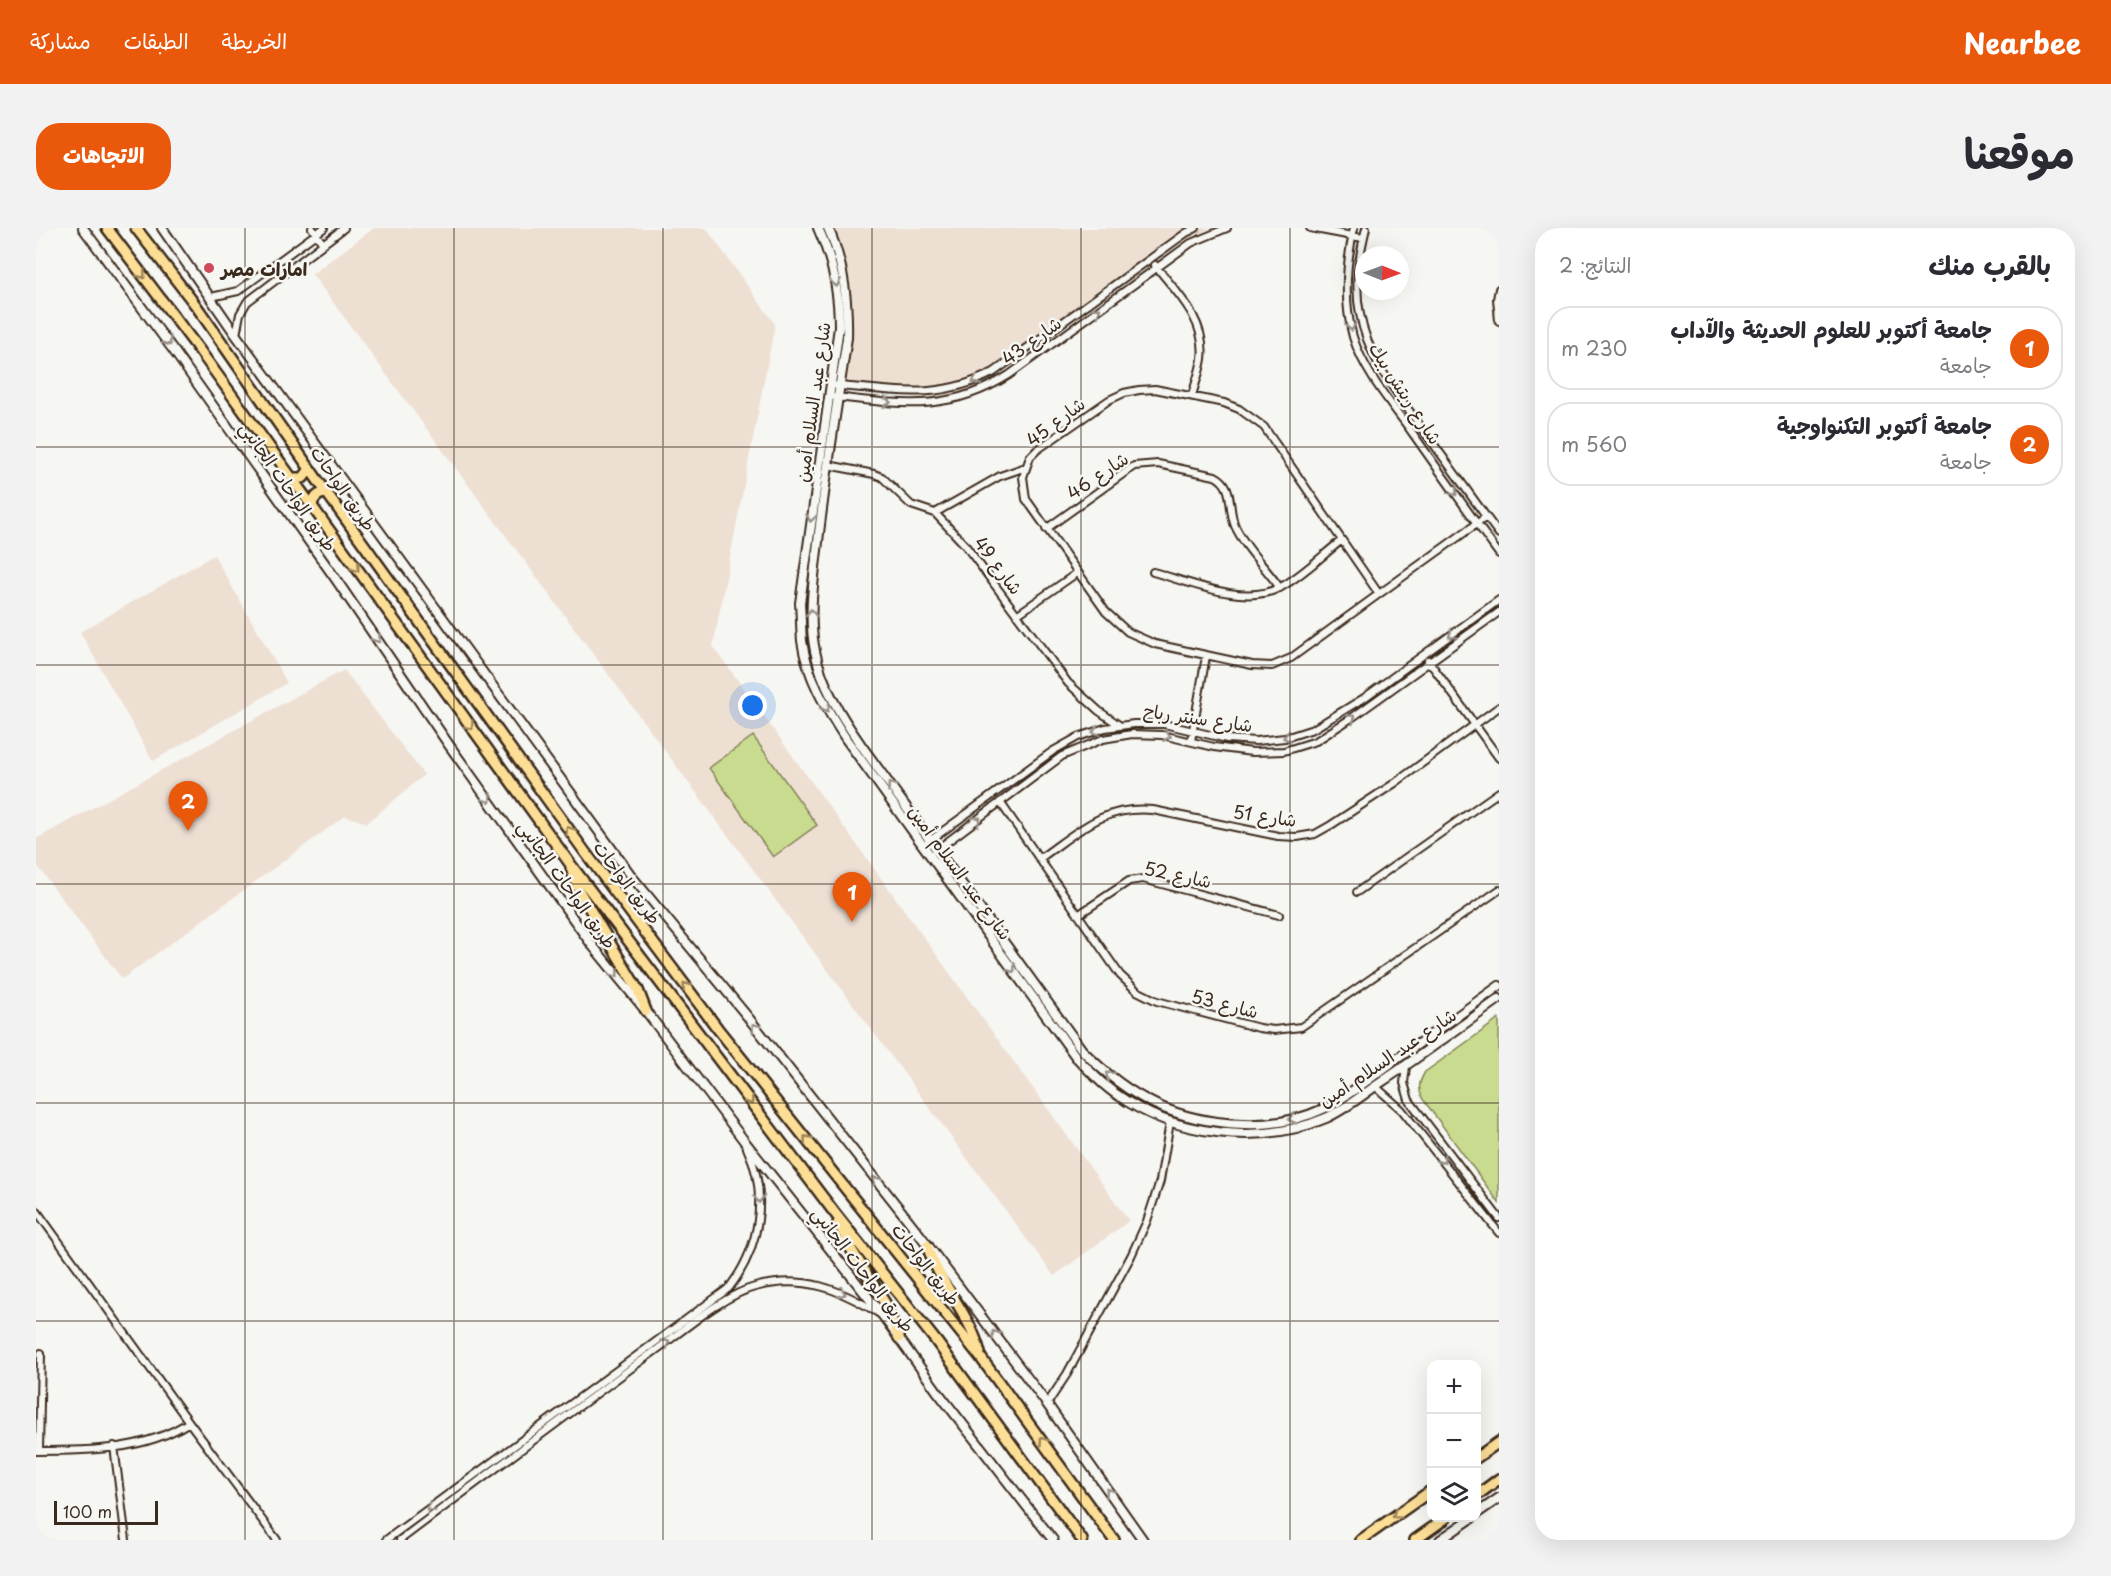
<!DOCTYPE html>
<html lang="ar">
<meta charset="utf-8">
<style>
body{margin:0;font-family:"Playpen Sans","Playpen Sans Arabic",sans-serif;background:#f2f2f3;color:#2b2b33;direction:rtl}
.controls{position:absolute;right:18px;bottom:18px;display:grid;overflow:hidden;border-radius:12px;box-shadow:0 6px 24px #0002}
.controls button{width:54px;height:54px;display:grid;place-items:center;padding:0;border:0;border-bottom:2px solid #e1e1e2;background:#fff;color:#2b2b33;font:30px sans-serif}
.compass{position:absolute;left:1319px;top:18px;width:54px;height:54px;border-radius:50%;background:#fff;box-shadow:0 6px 24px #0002;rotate:91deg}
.scale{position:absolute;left:18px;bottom:15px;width:104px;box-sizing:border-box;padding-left:6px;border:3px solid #3b2a1e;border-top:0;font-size:16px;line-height:21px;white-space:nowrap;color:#3b2a1e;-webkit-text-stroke:4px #f6f6f2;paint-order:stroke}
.you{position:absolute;left:717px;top:478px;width:21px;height:21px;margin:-15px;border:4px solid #fff;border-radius:50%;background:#1a73e8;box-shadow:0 0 0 9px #1a73e833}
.badge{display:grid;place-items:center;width:39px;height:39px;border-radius:50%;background:#ea580c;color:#fff;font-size:20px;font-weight:700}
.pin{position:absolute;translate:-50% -50px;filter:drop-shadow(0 2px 3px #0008)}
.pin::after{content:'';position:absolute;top:32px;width:21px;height:18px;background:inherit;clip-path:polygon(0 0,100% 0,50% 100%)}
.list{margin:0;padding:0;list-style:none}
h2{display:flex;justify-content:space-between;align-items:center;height:78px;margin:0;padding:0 24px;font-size:26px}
h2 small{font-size:20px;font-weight:400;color:#7c7c81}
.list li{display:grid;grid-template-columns:39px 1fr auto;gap:18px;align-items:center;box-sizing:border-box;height:84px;margin:0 12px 12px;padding:0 12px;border:2px solid #e1e1e2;border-radius:24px}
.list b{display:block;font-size:22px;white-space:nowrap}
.list p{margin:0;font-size:20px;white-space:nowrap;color:#7c7c81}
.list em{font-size:20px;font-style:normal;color:#7c7c81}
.icon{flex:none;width:33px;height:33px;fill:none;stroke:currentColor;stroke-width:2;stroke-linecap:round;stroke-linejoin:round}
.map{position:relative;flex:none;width:1463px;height:1312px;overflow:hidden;direction:ltr;border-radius:24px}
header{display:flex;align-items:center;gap:36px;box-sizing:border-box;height:84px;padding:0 30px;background:#ea580c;color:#fff}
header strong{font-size:28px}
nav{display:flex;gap:33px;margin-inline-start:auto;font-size:21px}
.intro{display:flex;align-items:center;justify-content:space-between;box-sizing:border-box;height:144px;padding:0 36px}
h1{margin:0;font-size:42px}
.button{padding:15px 27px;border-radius:24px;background:#ea580c;color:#fff;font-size:21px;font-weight:700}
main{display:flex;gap:36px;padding:0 36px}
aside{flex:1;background:#fff;border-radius:24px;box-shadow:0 6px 24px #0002}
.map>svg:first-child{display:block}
.built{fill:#eedfd3}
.green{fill:#c9db8f;stroke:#828256;stroke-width:1.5}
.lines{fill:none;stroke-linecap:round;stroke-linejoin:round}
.minor-casing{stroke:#3b2a1e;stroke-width:10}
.tertiary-casing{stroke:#3b2a1e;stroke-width:12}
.trunk-casing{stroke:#3b2a1e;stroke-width:14}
.minor{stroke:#f6f6f2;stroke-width:6}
.tertiary{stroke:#f6f6f2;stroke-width:8}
.trunk{stroke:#fcde96;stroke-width:9}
.oneway{stroke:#9c845a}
.oneway2{stroke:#989088}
.grid{fill:none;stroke:#3b2a1e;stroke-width:1.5;stroke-opacity:0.55}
.poi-dot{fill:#d1495b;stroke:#f6f6f2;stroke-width:2}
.labels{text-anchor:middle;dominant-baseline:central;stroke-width:5;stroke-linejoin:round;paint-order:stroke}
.poi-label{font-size:18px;font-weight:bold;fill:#3b2a1e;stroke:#f6f6f2;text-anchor:start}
.street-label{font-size:18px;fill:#3b2a1e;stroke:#f6f6f2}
</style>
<header>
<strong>Nearbee</strong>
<nav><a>الخريطة</a><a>الطبقات</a><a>مشاركة</a></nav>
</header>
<div class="intro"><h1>موقعنا</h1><a class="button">الاتجاهات</a></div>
<main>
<aside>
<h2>بالقرب منك<small>النتائج: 2</small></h2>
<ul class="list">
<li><span class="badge">1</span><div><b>جامعة أكتوبر للعلوم الحديثة والآداب</b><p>جامعة</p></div><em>230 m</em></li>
<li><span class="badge">2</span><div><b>جامعة أكتوبر التكنواوجية</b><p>جامعة</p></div><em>560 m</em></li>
</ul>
</aside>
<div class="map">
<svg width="1463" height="1312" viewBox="0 0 1463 1312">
<rect width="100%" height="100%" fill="#f6f6f2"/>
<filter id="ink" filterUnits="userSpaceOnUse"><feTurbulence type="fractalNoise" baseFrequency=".0167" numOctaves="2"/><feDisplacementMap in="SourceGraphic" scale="12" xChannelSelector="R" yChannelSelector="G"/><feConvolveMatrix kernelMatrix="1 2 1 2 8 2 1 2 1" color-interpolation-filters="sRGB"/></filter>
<g filter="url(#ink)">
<path class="built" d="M338,0H670L739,96L677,418L1093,993L1018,1048L276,46Z
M787,0H1175L1141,17L960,149L938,160L913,167L888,170L798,163L807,102L808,71L802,39Z
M178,327L251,455L117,533L44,404Z
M308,442L388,547L331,595L309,588L86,751L0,636V611Z"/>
<path class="green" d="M717,508L781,597L737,629L673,540Z
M1463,791V975L1386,870C1382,859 1383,854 1389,844Z"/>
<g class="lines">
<g class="minor-casing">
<path id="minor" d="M276,0L287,16
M1274,0L1327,10
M1318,0C1310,36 1307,73 1317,109C1328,144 1354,174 1375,203C1404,244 1433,285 1463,326
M1330,0C1323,29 1318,57 1324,86C1332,132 1364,169 1390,206C1415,239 1438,273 1463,306
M1119,37C1141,65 1171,93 1166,131C1164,144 1159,156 1156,168
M1463,61L1461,71L1463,93
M175,69L202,63L288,0
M200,107L204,86L211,74L308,0
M794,157C855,162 901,174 958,144L1150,5L1160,0
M799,169C865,176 913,185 973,147L1155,15L1191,0
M792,237L838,246L846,249L875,277L899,285L929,317L1032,455L1063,483L1083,497
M899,285L964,248L990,239
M1010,301L1098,238L1122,236L1179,248C1199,258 1191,279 1199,298C1209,320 1230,340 1244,360
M1117,344C1153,354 1208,378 1243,360C1262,351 1288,326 1306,312
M1343,366L1255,430L1236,438L1216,437L1119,416L1092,404L1070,384L990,271L987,249L994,229L1001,222L1073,172L1088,165L1103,162L1119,161L1188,175L1203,181L1228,199L1343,366L1450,289
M982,386L1041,345
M1392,432L1463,530
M1155,513L1170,428
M964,574L1084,747L1101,763L1121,773L1223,800L1238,802L1265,799L1463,662
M892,614L1017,523L1042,509L1069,500L1098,496H1128L1191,511L1220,513L1249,510L1277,501L1328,470L1463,372
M899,623L1026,528L1067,511L1096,506L1126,507L1178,519L1216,524L1248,523L1280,513L1317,489L1463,384
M1003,631C1042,604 1067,577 1117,582L1242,608L1261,609L1279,606L1295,597L1359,555L1463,479
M1321,664L1463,564
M1042,687L1093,653L1107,651L1243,687
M1370,838L1368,855L1373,872L1463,990
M1339,858L1366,882L1463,1005
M0,982L153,1194L241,1312
M1011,1176L1031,1146L1095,1028L1111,993L1124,953L1134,894
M78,1218L90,1312
M0,1223C50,1223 110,1223 153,1194
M3,1223L5,1125
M350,1312L693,1060C724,1020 733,967 711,920
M364,1312C448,1249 532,1186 616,1125C644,1105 687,1067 719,1059C767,1046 804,1061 844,1086"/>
</g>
<g class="tertiary-casing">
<path id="tertiary" d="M47,0L138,123L299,350L413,517L556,717L610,783L709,914L847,1088L901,1163L1017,1312
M126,0L200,107L597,650L711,788L884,1007L1011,1176L1107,1312
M782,0C797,32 803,64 803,99L764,375C765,388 765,401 766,413C771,449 791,482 810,511L1040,829C1053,842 1065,856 1080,866C1138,908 1225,918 1290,890C1310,881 1326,867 1344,855C1384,828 1424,799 1463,771
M792,0C808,35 812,71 811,110C801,175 791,239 783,305C779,344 771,384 779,423C786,458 805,488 825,517L1046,822C1093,870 1140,894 1207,896C1234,897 1262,893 1287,881C1311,869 1333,851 1355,835C1391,810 1427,784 1463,758
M1440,1286L1463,1270
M1404,1312L1436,1290"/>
</g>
<g class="trunk-casing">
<path id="trunk" d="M71,0L164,123L535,637L798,984L900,1113L1046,1312
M100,0L161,79L283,254L549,624L682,801L945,1130L1078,1312
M255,250H267L274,241
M276,278C277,270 282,265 291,265
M535,640L542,661L602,762L610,783
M802,995L815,1021L849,1075L863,1110
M891,1017C903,1056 934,1085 944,1125
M1440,1230L1463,1214
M1440,1268L1463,1251
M1325,1312L1396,1262
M1379,1312L1410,1290"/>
</g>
<use href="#minor" class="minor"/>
<use href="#tertiary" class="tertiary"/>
<use href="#trunk" class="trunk"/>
</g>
<defs><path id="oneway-chevron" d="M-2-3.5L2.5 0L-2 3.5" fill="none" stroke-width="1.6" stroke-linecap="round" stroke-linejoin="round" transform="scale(1.5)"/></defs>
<g class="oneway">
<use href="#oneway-chevron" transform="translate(106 47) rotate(53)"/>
<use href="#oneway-chevron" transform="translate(320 340) rotate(54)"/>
<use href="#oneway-chevron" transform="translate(434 498) rotate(54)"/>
<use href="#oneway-chevron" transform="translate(533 602) rotate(-126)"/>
<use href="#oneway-chevron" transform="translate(650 758) rotate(-127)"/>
<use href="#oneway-chevron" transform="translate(714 873) rotate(53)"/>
<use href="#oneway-chevron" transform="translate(771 911) rotate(-129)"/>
<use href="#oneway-chevron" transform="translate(1007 1213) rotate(-126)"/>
<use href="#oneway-chevron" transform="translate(1360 1287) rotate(145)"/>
</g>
<g class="oneway2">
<use href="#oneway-chevron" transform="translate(800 55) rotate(80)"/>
<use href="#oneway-chevron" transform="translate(1061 83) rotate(-36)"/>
<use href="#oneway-chevron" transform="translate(1315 99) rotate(77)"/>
<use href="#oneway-chevron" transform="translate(132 114) rotate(53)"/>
<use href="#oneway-chevron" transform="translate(940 153) rotate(157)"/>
<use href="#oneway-chevron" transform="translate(851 174) rotate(6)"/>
<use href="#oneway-chevron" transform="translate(1418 264) rotate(55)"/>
<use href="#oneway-chevron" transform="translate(775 290) rotate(98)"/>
<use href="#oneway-chevron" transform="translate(775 385) rotate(-90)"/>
<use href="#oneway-chevron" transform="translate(1416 407) rotate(144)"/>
<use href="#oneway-chevron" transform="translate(341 411) rotate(56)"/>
<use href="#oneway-chevron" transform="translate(790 480) rotate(61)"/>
<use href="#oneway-chevron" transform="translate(1316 490) rotate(-35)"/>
<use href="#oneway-chevron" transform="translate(1060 503) rotate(162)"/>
<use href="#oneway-chevron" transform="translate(1131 508) rotate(9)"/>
<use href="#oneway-chevron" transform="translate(1251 509) rotate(167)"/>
<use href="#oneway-chevron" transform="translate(855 558) rotate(-126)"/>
<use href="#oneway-chevron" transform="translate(452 571) rotate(54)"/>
<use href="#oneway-chevron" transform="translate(941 592) rotate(-36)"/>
<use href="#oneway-chevron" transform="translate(976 741) rotate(54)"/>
<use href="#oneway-chevron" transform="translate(579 746) rotate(51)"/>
<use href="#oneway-chevron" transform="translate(719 799) rotate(-129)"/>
<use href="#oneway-chevron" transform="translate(1073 847) rotate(-140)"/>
<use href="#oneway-chevron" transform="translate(1256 891) rotate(167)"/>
<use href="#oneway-chevron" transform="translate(1406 932) rotate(52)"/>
<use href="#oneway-chevron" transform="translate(840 952) rotate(-129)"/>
<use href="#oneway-chevron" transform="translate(723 971) rotate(88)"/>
<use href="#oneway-chevron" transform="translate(806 1065) rotate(22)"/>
<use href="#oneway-chevron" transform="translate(959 1106) rotate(-127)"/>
<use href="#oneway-chevron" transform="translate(630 1115) rotate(-36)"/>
<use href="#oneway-chevron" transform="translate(1073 1264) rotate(-125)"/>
<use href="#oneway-chevron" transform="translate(394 1280) rotate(144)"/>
</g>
</g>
<path class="grid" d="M209,0V1312M418,0V1312M627,0V1312M836,0V1312M1045,0V1312M1254,0V1312M0,219H1463M0,437H1463M0,656H1463M0,875H1463M0,1093H1463"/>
<circle class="poi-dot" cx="173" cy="40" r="6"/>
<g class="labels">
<g class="poi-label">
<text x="185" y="40">امارات مصر</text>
</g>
<g class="street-label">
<text transform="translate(995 112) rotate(-36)">شارع 43</text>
<text transform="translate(1370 165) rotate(57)">شارع ريتش بيك</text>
<text transform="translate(776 174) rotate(-82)">شارع عبد السلام أمين</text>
<text transform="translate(1019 193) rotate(-37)">شارع 45</text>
<text transform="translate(1061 247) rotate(-34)">شارع 46</text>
<text transform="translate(253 258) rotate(55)">طريق الواحات الجانبي</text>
<text transform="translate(308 260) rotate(55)">طريق الواحات</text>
<text transform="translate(963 337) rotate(53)">شارع 49</text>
<text transform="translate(1162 489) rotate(8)">شارع سنتر رباح</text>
<text transform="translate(1229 587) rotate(8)">شارع 51</text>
<text transform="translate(925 644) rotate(54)">شارع عبد السلام أمين</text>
<text transform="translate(1142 646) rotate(12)">شارع 52</text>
<text transform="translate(592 654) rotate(53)">طريق الواحات</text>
<text transform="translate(532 656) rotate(54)">طريق الواحات الجانبي</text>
<text transform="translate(1189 775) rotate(14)">شارع 53</text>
<text transform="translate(1351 829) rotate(-34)">شارع عبد السلام أمين</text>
<text transform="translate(891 1036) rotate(52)">طريق الواحات</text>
<text transform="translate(828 1041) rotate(52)">طريق الواحات الجانبي</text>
</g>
</g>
</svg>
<div class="controls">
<button>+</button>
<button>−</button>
<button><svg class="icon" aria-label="layers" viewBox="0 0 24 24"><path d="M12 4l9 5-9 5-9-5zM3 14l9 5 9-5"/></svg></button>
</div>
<svg class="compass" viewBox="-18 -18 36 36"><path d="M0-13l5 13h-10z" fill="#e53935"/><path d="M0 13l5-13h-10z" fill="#7c7c81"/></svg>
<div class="scale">100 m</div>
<div class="you"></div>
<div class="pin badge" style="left:816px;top:694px">1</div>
<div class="pin badge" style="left:152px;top:603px">2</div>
</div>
</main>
